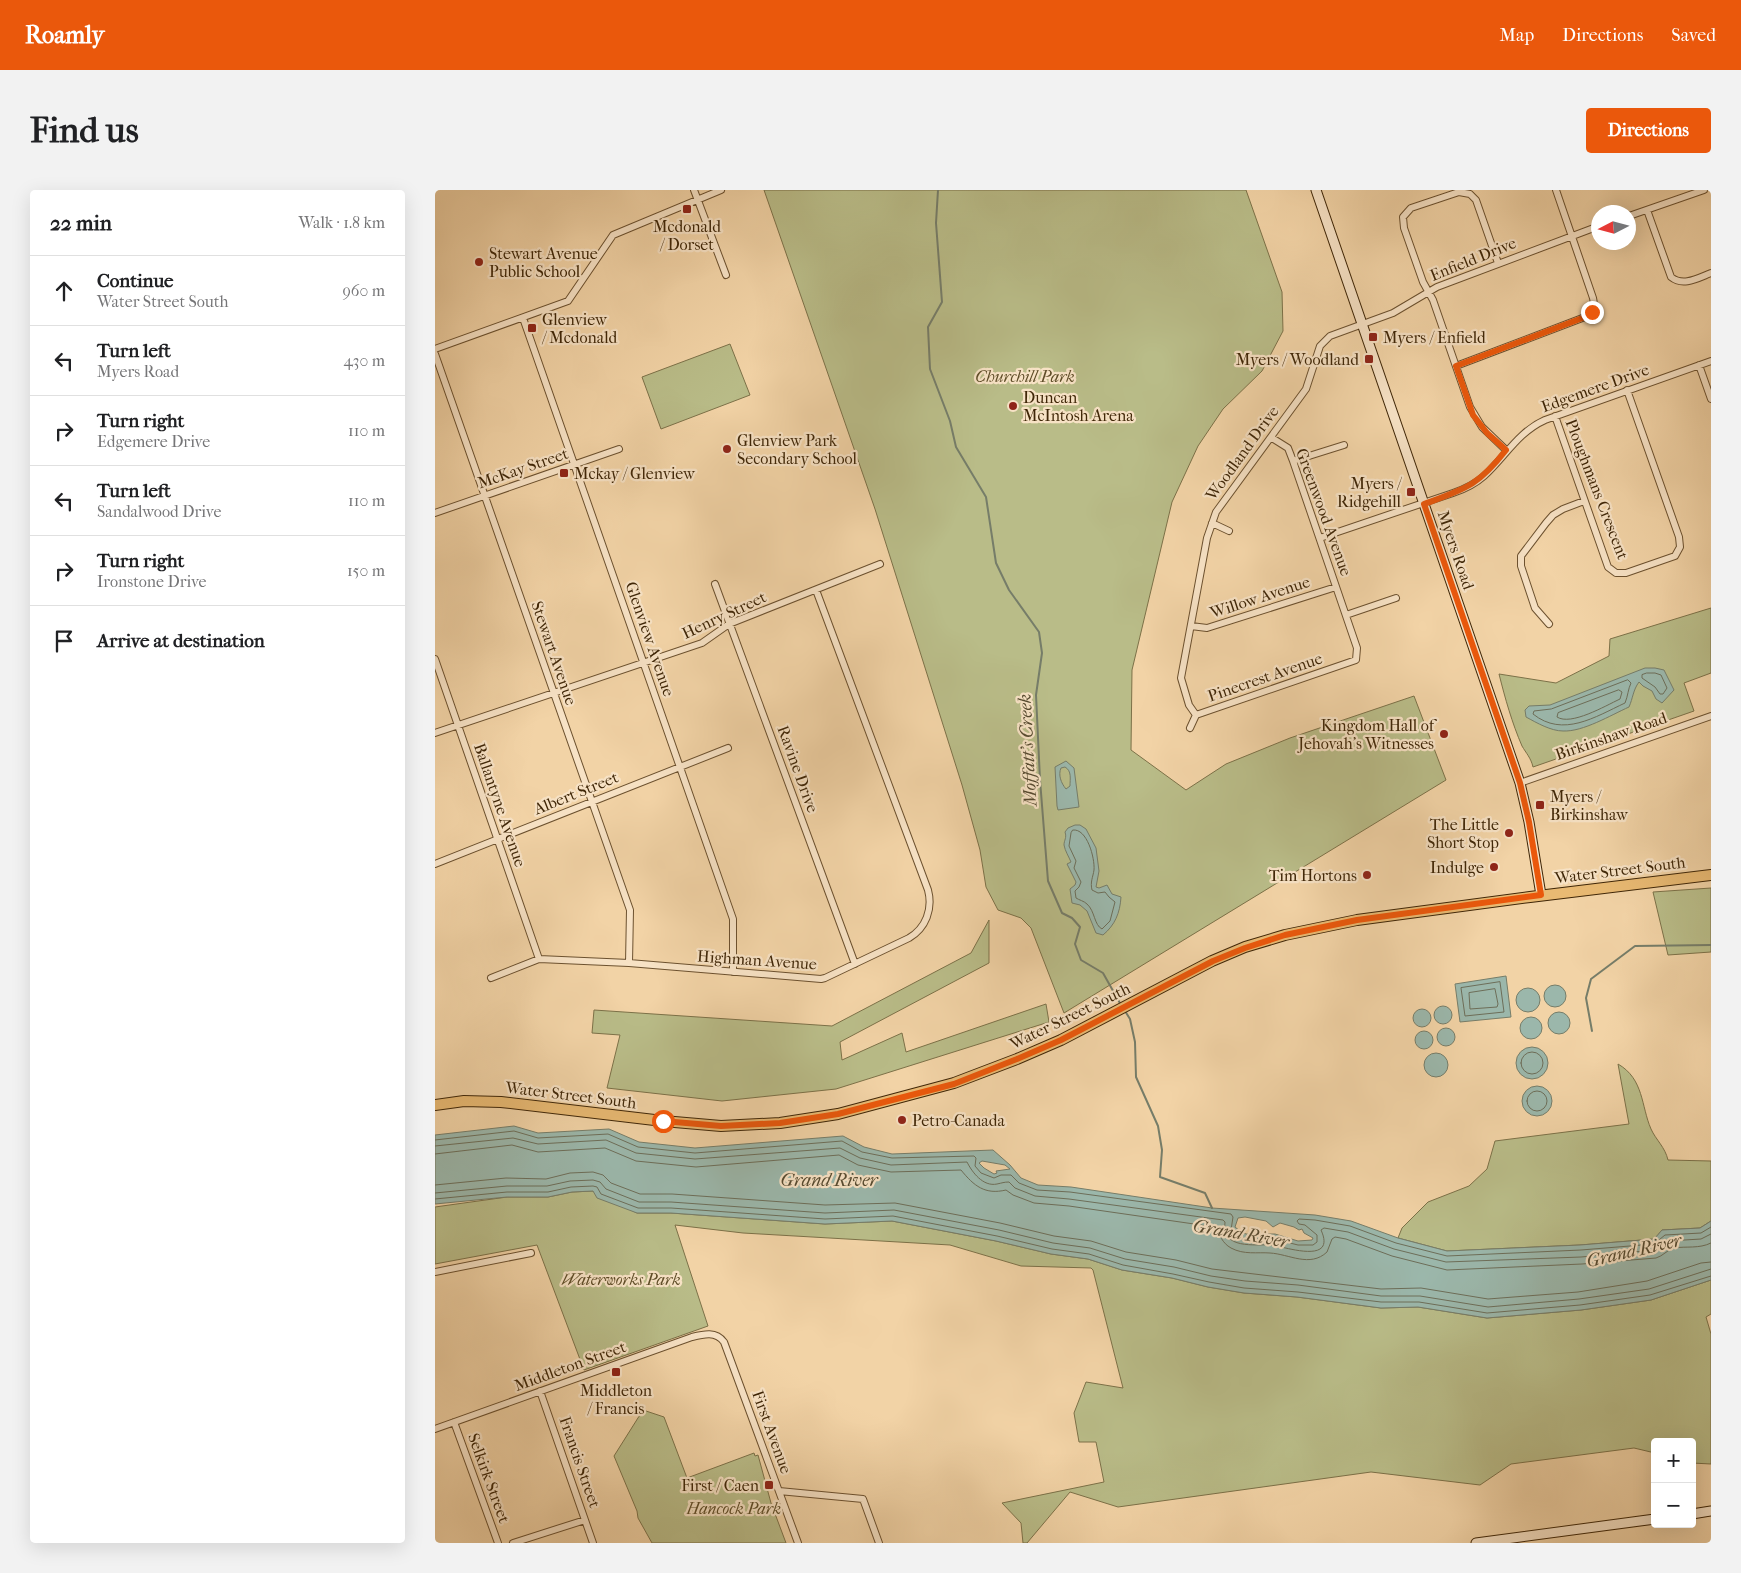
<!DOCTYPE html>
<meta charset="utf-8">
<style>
body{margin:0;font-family:"IM FELL French Canon",serif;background:#f2f2f2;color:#202124}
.controls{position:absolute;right:15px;bottom:15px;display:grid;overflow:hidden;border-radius:5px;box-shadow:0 5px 20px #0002}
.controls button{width:45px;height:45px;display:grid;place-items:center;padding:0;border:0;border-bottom:1px solid #e0e0e0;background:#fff;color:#202124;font:25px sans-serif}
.compass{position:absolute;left:1156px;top:15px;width:45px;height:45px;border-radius:50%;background:#fff;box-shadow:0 5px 20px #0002;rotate:264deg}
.stop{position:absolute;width:15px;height:15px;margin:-11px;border:4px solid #ea580c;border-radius:50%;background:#fff}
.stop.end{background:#ea580c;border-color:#fff;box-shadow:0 1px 5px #0008}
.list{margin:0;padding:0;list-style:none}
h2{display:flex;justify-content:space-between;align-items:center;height:65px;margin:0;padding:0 20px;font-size:21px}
h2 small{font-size:16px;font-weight:400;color:#757577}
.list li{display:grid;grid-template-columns:32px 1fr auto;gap:15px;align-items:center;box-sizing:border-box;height:70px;padding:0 20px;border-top:1px solid #e0e0e0}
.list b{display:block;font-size:19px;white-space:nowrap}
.list p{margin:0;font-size:16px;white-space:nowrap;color:#757577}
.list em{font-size:16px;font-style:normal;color:#757577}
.icon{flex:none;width:28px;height:28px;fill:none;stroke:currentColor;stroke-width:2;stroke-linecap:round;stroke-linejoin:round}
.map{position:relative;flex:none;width:1276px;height:1353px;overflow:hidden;border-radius:5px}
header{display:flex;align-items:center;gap:30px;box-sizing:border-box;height:70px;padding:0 25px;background:#ea580c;color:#fff}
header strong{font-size:24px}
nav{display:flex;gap:28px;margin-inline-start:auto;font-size:18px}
.intro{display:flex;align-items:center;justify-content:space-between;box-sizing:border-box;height:120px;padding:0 30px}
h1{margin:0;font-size:35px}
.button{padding:12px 22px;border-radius:5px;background:#ea580c;color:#fff;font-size:18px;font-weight:700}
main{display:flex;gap:30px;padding:0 30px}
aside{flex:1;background:#fff;border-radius:5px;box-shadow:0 5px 20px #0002}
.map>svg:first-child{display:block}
.green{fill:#b9bc88;stroke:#7c7148}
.water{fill:#9bb7ab;stroke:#767d69;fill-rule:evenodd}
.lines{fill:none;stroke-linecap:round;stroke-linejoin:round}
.shore{stroke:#6d6e59;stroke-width:1}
.stream{stroke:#767d69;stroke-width:2}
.street-casing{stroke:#6c512f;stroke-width:8}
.secondary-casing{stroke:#3f2607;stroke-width:11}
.primary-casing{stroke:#3f2607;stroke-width:12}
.street{stroke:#f7e2c5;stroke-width:6}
.secondary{stroke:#f7e2c5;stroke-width:9}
.primary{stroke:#e9ba73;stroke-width:10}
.route{stroke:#ea580c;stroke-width:6}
.poi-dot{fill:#8f2418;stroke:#f7e2c5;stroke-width:2}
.labels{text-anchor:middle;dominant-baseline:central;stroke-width:4.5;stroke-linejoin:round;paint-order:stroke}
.poi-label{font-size:16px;fill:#3f2607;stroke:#f7e2c5;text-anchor:start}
.street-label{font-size:16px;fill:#3f2607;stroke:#f7e2c5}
.park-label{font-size:16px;font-style:italic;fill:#5e4c27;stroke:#f7e2c5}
.water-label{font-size:18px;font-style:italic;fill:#564a30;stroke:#f7e2c5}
</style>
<header>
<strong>Roamly</strong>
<nav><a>Map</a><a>Directions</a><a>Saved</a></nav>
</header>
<div class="intro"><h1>Find us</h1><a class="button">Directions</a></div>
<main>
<aside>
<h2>22 min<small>Walk · 1.8 km</small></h2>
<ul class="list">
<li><svg class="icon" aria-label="ahead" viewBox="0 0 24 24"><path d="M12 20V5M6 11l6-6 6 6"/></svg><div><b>Continue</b><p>Water Street South</p></div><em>960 m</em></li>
<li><svg class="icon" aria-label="left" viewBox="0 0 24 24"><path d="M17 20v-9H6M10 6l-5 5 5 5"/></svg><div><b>Turn left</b><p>Myers Road</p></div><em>430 m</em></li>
<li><svg class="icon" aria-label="right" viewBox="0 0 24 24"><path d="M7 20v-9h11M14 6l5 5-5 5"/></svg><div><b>Turn right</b><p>Edgemere Drive</p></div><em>110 m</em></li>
<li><svg class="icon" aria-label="left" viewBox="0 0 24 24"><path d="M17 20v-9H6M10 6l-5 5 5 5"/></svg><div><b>Turn left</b><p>Sandalwood Drive</p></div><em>110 m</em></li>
<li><svg class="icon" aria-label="right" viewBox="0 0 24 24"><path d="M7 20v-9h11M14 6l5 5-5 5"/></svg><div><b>Turn right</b><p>Ironstone Drive</p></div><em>150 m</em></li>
<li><svg class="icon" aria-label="arrive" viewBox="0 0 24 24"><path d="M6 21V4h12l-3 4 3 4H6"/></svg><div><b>Arrive at destination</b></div></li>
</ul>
</aside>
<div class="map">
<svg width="1276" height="1353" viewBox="0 0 1276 1353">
<rect width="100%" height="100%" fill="#f2d3a6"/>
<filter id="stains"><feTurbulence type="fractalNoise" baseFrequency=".004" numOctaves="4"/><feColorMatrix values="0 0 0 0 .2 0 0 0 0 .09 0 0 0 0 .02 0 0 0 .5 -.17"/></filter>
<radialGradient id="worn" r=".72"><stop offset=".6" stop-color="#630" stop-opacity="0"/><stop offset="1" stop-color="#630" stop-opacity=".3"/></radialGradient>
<path class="green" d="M329,0H811L847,102L848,141L827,181L788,219L763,256L737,312L697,480L696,560L751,600L791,574L855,548L979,506L1011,590L629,823L596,738L586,728L563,720L551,697L545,660L527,595L440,319Z
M295,154L315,205L226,239L207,187Z
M1276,418V483L1249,493L1259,521L1098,577C1096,568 1091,563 1087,556C1077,533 1070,508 1064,484L1121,493L1174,466L1175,449Z
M1276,698V762L1233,765L1218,702Z
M554,730V773L405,852L407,870L467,843L471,862L611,814L614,832L401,899L287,911L172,898L185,845L157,843L159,820L397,836L536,763Z
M1183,874C1209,889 1206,916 1216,939C1221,950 1230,957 1233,970L1276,971V1031L1265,1038L1227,1040L1220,1049L1145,1055L1012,1061L963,1048L967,1038L993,1012L1034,996L1052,979L1060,951L1194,934Z
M158,1001L202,1023H236L390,1034L457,1031L561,1051L616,1064L653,1069L687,1080L737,1088L773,1097L809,1103L862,1107L946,1118L983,1117L1052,1128L1146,1120L1216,1110L1276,1090V1124L1271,1127L1276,1144V1274L1257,1273V1252H1220V1263L1199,1258L1076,1274L1045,1295L936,1282L683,1317L635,1302L592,1353H588L586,1333L567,1313L669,1292L661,1252H644L639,1223L651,1192L688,1198L658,1080L656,1078L586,1076L515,1055L308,1043L240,1035L273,1136L149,1180L102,1055L0,1074V1017L72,1007H113L137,1002Z
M208,1220L229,1227L252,1288L319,1263L320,1266L323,1265L336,1313L351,1353H217L203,1328L202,1321L179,1266Z"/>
<path class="water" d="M1210,478H1220L1229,480L1239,500L1227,513L1221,509L1217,501L1208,496L1204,492C1198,500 1198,508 1194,517C1176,525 1148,542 1128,541C1116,541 1102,533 1091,527L1090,520L1094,516L1115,515Z
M631,571L639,578L644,617L623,620L622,616L620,577ZM630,577C637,581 635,589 635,596L631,599C626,593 623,585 626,578Z
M640,635H645L651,639L661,658L664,681L661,697L664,698L672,695L677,704L686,707C685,723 680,735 668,745L661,743L652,721L645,715L637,713L635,699L640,695L641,692L632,674L636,672C634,667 630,661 629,655C629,650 632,648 630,642L633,638Z
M1071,786L1076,827L1025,832L1020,794Z
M1109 806a11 11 0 1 1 22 0a11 11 0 1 1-22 0Z
M1081 810a12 12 0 1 1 24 0a12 12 0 1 1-24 0Z
M999 825a9 9 0 1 1 18 0a9 9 0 1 1-18 0Z
M978 828a9 9 0 1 1 18 0a9 9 0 1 1-18 0Z
M1113 833a11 11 0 1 1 22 0a11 11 0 1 1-22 0Z
M1085 838a11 11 0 1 1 22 0a11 11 0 1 1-22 0Z
M1002 847a9 9 0 1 1 18 0a9 9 0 1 1-18 0Z
M980 850a9 9 0 1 1 18 0a9 9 0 1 1-18 0Z
M1081 873a16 16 0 1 1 32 0a16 16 0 1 1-32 0Z
M989 875a12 12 0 1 1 24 0a12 12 0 1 1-24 0Z
M1087 911a15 15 0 1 1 30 0a15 15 0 1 1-30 0Z
M79,936L103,943L174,939L204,952L260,958L408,946L429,957L457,964L558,960L575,975L586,988L603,995L636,997L777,1018L880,1025L916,1031L963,1048L1012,1061L1145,1055L1219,1049L1227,1040L1265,1038L1276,1031V1090L1216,1110L1146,1120L1052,1128L983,1117L946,1118L862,1107L809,1103L773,1097L737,1088L687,1080L653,1069L616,1064L561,1051L457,1031L390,1034L236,1023H202L162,1008L158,1001L137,1002L113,1007H72L0,1014V945ZM547,971L570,975L575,979L561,981L562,983L559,984L549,978L544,973ZM810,1027L831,1031L838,1037L845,1033L859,1037L864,1040L867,1039L869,1043L878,1048L877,1050L863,1051L840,1044H811L805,1041L800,1037L803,1028Z"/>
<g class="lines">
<path class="shore" d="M1212,483H1220L1226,485L1232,498L1228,504H1225L1220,497L1207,488V485Z
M1193,490L1196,493C1193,499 1193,506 1190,513C1160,527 1128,548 1098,524L1099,521L1116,519Z
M1184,500L1187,502L1185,509C1170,516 1136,536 1122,527L1123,523Z
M638,640C652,638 660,668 659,680C658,687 655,692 657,700L663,703L670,702L674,707L680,712L675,731L667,739C659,735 660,721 652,714C649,711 644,710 641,708L640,701L644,697L646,692L639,678L641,671L634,656L636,643Z
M1065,792L1069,822L1030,826L1026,798Z
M1060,799L1063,814L1062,817L1035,819L1034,803Z
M1086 873a11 11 0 1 1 22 0a11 11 0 1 1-22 0Z
M1092 911a10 10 0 1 1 20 0a10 10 0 1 1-20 0Z
M0,950L79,941L103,948L173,944L203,957L260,963L407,951L427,962L457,968L539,966L541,968L540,976L546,983L559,988L566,985H576L584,993L602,1000L635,1002L796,1024L798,1027L796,1040L802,1045L810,1049H839L863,1055H878L882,1052V1045L870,1035L864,1034L862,1031L864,1029L880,1030L915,1036L961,1053L1012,1066L1146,1060L1219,1054L1230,1045L1266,1043L1276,1037
M0,956L78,948L103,954L171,950L201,963L260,969L405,958L425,968L456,975L532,972C537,982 548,997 562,994C567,993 569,992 574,992L580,998L600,1006L634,1009L788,1030L790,1032C786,1060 820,1054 837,1055C850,1057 902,1075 886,1040L889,1038L913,1042L959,1059L1011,1072L1146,1067L1220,1060L1226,1058L1233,1051L1266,1049L1276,1044
M0,964L77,955L103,962L170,958L201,971L261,977L404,965L423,975L456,982L526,980C539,996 550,1005 571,1000L578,1005L599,1013L634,1016L780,1037C785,1045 787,1053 796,1058C809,1065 822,1062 835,1063C854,1064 875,1078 892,1062L897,1049L900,1047L911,1049L957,1066L1012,1080L1147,1074L1221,1068C1228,1066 1232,1060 1239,1058C1251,1056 1264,1059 1276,1053
M0,995L71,988L111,989L135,983L158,982L168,985L176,993L205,1004H237L390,1015L460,1013L565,1033L619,1046L656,1051L691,1062L741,1070L777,1079L946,1099L986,1098L1053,1109L1143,1102L1212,1091L1266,1073L1276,1072
M0,1003L72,996H112L135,991L158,990L165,992L171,999L204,1012H236L390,1023L459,1020L564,1040L618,1053L655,1058L690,1069L739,1077L776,1086L810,1091L863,1095L946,1106H985L1053,1117L1144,1109L1214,1099L1276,1079
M0,1009L72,1002H113L136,997L158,996L162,997L166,1004L203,1018H236L390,1029L458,1026L562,1046L617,1059L654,1064L688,1075L738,1084L774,1092L809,1098L863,1102L946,1112H984L1052,1123L1145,1115L1215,1105L1276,1086"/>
<path class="stream" d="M503,0L501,33L507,112L493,137L495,179L515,231L521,257L551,307L561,373L574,400L604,442L607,463L601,505L605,590L613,691L627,723L637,728L645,737L640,754L646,770L668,783L686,815
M690,821L695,829L700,852L701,887L723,936L727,960L725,987L770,1003L777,1018
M1157,841L1151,808L1156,789L1200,756L1276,755"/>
<g class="street-casing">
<path id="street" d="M259,0L291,85
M1212,20L1236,87C1248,97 1263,88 1276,83
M1194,26L1269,0
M1063,73L1041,10L1035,4L1024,2L976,18L968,27L969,38L988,92L998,110L1035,217L1047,237L1071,260
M88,128L298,729V782
M0,159L133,111L178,45L286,0
M0,164L195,720L194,773
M1264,175L1276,209
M1021,176L1150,127C1158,122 1160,116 1158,108L1121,0
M1120,226L1173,377L1181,383H1191L1240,366L1245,357L1244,347L1192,200
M858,271L909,255
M0,323L184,259
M777,333L794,341
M885,348L1018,303C1030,299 1040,294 1049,286C1070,267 1083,242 1110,230L1276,171
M280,394L420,774
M911,425L961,408
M1114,434L1100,418L1086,376V366L1111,333L1118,325L1128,319L1149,311
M756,436L772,438L901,397
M0,469L104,769
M761,525L754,515L746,488L772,348L781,322L871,199L885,156L895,146L958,123L1002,97L1164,36
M755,538L761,525L921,470L922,458L858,271L853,258L837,248
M0,543L267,453L294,434L445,374
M1085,593L1276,526
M0,674L293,558
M56,788L104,769L194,773L386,789L390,788L474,748C491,738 498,719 493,700L381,400
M0,1082L96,1063
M105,1201L158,1353
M19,1232L63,1353
M0,1239L257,1147C269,1144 281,1141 289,1152L363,1353
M344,1301L428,1309L444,1353
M78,1353L150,1330"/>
</g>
<g class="secondary-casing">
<path id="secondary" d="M881,0L1085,593L1094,632L1106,705
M1257,1324L1276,1321
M1041,1353L1220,1329"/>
</g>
<g class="primary-casing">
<path id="primary" d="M0,915L29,911L66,912L228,931L286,936L345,933L403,924L519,893L582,869L626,850L777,771L810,757L850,745L922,730L1095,707L1276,685"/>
</g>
<use href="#street" class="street"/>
<use href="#secondary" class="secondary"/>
<use href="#primary" class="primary"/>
</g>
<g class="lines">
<path class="route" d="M228,931L286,936L345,933L403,924L519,894L582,869L626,850L778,771L810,758L850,745L922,730L1106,705L1094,632L1085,593L989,314C1030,299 1043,296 1071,260L1052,243L1038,225L1021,176L1150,127L1157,122"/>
</g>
<g class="poi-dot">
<rect x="247" y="14" width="10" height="10" rx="2.5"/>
<circle cx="44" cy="72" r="5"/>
<rect x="92" y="133" width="10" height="10" rx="2.5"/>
<rect x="933" y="142" width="10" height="10" rx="2.5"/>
<rect x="929" y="164" width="10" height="10" rx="2.5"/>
<circle cx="578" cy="216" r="5"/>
<circle cx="292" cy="259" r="5"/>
<rect x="124" y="278" width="10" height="10" rx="2.5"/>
<rect x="971" y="297" width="10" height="10" rx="2.5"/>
<circle cx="1009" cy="544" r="5"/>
<rect x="1100" y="610" width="10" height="10" rx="2.5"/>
<circle cx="1074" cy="643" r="5"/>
<circle cx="1059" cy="677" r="5"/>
<circle cx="932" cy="685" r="5"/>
<circle cx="467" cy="930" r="5"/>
<rect x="176" y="1177" width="10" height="10" rx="2.5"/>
<rect x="329" y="1290" width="10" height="10" rx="2.5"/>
</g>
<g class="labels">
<g class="poi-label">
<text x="252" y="36" text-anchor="middle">Mcdonald<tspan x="252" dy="18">/ Dorset</tspan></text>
<text x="54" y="63">Stewart Avenue<tspan x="54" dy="18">Public School</tspan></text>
<text x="107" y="129">Glenview<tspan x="107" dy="18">/ Mcdonald</tspan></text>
<text x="948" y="147">Myers / Enfield</text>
<text x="924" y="169" text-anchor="end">Myers / Woodland</text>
<text x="588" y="207">Duncan<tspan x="588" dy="18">McIntosh Arena</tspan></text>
<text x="302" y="250">Glenview Park<tspan x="302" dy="18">Secondary School</tspan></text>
<text x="139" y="283">Mckay / Glenview</text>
<text x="966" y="293" text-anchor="end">Myers /<tspan x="966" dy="18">Ridgehill</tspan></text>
<text x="999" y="535" text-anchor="end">Kingdom Hall of<tspan x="999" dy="18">Jehovah's Witnesses</tspan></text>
<text x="1115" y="606">Myers /<tspan x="1115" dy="18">Birkinshaw</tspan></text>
<text x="1064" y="634" text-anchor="end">The Little<tspan x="1064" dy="18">Short Stop</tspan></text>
<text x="1049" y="677" text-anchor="end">Indulge</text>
<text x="922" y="685" text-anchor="end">Tim Hortons</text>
<text x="477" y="930">Petro-Canada</text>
<text x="181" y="1200" text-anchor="middle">Middleton<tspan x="181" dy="18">/ Francis</tspan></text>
<text x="324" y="1295" text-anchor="end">First / Caen</text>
</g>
<g class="street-label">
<text transform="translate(1038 69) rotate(-22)">Enfield Drive</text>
<text transform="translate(1160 198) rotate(-20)">Edgemere Drive</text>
<text transform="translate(807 263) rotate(-54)">Woodland Drive</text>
<text transform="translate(88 278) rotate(-19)">McKay Street</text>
<text transform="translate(1162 299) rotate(69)">Ploughmans Crescent</text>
<text transform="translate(889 322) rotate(70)">Greenwood Avenue</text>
<text transform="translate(1021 360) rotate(71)">Myers Road</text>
<text transform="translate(825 407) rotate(-18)">Willow Avenue</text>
<text transform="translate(289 425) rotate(-25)">Henry Street</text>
<text transform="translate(215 449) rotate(71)">Glenview Avenue</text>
<text transform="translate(119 463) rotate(71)">Stewart Avenue</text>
<text transform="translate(830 487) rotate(-19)">Pinecrest Avenue</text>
<text transform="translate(1176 546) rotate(-19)">Birkinshaw Road</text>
<text transform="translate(363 579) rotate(70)">Ravine Drive</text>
<text transform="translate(141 603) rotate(-22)">Albert Street</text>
<text transform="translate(65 615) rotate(71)">Ballantyne Avenue</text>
<text transform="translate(1185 680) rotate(-7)">Water Street South</text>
<text transform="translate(322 770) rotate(4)">Highman Avenue</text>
<text transform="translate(635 826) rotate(-26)">Water Street South</text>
<text transform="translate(136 905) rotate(7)">Water Street South</text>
<text transform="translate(135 1176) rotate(-20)">Middleton Street</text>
<text transform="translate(337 1242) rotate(70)">First Avenue</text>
<text transform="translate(145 1272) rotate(71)">Francis Street</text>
<text transform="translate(54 1288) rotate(70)">Selkirk Street</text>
</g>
<g class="park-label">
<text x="590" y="186">Churchill Park</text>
<text x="186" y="1089">Waterworks Park</text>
<text x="299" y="1318">Hancock Park</text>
</g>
<g class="water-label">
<text transform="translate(593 560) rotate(-93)">Moffatt's Creek</text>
<text x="394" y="990">Grand River</text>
<text transform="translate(806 1044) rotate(10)">Grand River</text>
<text transform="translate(1199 1061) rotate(-13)">Grand River</text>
</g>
</g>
<rect width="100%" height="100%" filter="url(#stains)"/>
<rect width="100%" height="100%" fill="url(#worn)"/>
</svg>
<div class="controls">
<button>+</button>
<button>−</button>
</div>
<svg class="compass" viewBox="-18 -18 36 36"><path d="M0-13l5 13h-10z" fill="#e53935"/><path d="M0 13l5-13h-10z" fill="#757577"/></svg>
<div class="stop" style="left:228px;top:931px"></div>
<div class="stop end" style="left:1157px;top:122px"></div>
</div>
</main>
